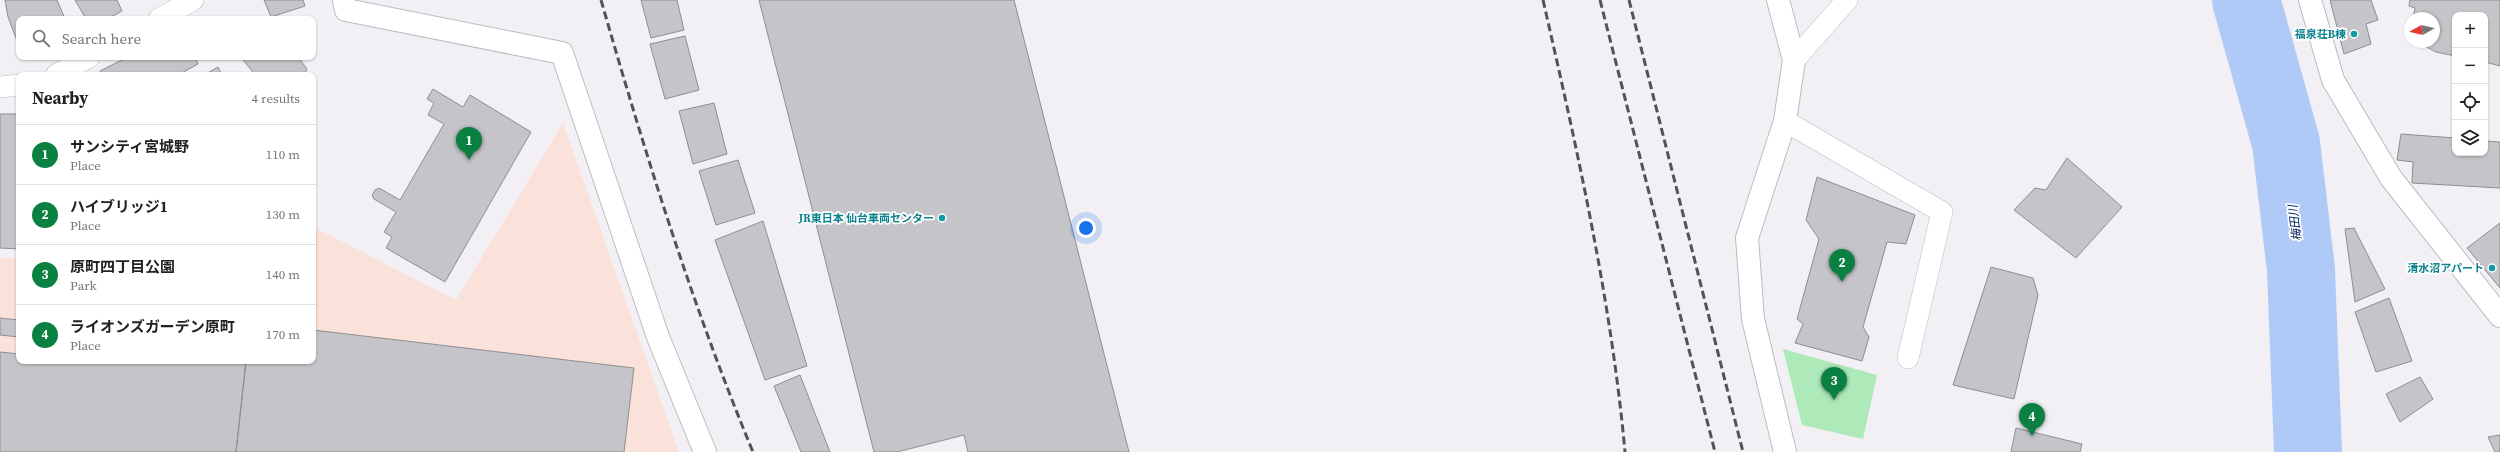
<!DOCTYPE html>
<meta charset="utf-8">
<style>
body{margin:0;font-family:"Source Serif 4","Noto Sans JP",serif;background:#f2f2f2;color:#222}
.controls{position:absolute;right:12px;top:12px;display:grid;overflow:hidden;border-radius:8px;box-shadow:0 1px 3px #0004}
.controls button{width:36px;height:36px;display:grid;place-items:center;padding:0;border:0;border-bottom:1px solid #e0e0e0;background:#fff;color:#222;font:20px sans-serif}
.compass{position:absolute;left:2404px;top:12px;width:36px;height:36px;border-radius:50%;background:#fff;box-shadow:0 1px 3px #0004;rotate:262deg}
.you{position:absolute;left:1086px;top:228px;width:14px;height:14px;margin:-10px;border:3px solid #fff;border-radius:50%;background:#1a73e8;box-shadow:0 0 0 6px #1a73e833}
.badge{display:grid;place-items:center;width:26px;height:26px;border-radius:50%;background:#0b8043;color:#fff;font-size:13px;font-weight:700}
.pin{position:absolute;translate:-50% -33px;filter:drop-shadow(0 1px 2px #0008)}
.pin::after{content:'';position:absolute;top:21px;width:14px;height:12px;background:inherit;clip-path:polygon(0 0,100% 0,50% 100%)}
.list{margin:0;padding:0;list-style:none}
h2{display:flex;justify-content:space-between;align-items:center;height:52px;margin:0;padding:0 16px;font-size:17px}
h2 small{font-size:13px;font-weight:400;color:#767676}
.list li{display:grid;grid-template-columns:26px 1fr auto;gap:12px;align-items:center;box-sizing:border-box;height:60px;padding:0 16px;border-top:1px solid #e0e0e0}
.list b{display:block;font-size:15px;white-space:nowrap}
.list p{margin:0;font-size:13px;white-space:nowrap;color:#767676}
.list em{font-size:13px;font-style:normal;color:#767676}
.icon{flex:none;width:22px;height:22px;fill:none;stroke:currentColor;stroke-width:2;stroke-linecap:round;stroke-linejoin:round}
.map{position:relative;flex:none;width:2500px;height:452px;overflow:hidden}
.search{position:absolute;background:#fff;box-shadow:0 1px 3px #0004;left:16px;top:16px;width:300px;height:44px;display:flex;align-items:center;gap:10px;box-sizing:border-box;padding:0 14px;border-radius:8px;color:#767676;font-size:15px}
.panel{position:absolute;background:#fff;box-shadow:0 1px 3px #0004;left:16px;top:72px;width:300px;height:292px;border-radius:8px}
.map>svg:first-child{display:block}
.commercial{fill:#fae1d9}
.green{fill:#aeeab9}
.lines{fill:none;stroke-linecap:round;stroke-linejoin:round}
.river{stroke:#afcaf6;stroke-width:68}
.building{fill:#c4c4c9;stroke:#8e8e92}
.service-casing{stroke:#bdbbc0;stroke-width:22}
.minor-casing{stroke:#bdbbc0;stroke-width:24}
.service{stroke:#fff;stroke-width:21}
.minor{stroke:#fff;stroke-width:22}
.rail{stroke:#535255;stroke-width:3;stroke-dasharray:8 4;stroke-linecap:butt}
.culture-dot{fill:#0f9aa8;stroke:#fefefe;stroke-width:1.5}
.labels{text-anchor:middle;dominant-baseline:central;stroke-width:3.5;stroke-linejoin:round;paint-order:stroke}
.culture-label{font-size:11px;font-weight:bold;fill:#0d838f;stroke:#fefefe;text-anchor:end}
.water-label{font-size:12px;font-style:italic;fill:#032765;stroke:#fefefe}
</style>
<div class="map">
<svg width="2500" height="452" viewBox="0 0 2500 452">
<rect width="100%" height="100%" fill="#f2f0f5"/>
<path class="commercial" d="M563,123L679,452H0V258H19V361H313V227L456,300Z"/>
<path class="green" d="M1783,349L1877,375L1863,439L1802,425Z"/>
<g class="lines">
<path class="river" d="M2246,0L2286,143L2301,270L2308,452"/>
</g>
<path class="building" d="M5,0H57L65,19H19V46L8,17Z
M75,0H117L122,11L107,19H86Z
M264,0H303L305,6L271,17Z
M641,0H677L684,30L651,38Z
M759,0H1014L1129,452H968L964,435L897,452H874Z
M2330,0H2371L2378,20L2366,24L2371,44L2344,54Z
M2410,0H2500V66L2485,62V15H2455V56L2436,52L2417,42H2434V18H2413L2415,8L2409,6Z
M685,36L699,90L665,99L650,44Z
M128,57H195L198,64L178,75H102L100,71Z
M241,57H298L307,69L304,75H255Z
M218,67L222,75H204Z
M433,89L463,107L470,95L531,132L445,282L386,248L392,237L384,232L396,212L374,199L372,195L375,190L379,188L400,200L444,124L428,115L434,103L427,99Z
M714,103L727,154L693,164L679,111Z
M0,114H19V249L0,248Z
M2401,134L2455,138V153H2485V141L2500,142V188L2412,183L2413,162L2397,160Z
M2067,158L2122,207L2076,258L2014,210L2035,188L2046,190Z
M738,160L755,213L716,225L699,171Z
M1817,177L1915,215L1906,244L1887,242L1863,327L1869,337L1862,361L1795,343L1803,324L1797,319L1819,239L1806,220Z
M763,221L807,366L765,380L715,240Z
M2500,223V288L2467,248Z
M2354,228L2385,289L2355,302L2345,229Z
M1991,267L2033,278L2038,295L2014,399L1953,385Z
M2389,298L2412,361L2376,372L2355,312Z
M0,318L19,320V337L0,335Z
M313,330L634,368L624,452H236L246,361H313Z
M0,352L19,354V361H246L236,452H0Z
M800,375L830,452H801L774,386Z
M2420,377L2433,399L2400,422L2386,394Z
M2016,428L2082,444L2080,452H2011Z
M2500,435V452H2495L2488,437Z"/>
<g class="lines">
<g class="service-casing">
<path id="service" d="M159,19L193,0
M1794,60L1847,0
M56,75L89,57
M0,87L19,85
M1785,121L1942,212L1908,358"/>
</g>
<g class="minor-casing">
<path id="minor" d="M344,0L346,10L562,53L658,337L705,452
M1778,0L1794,60L1785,121L1747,238L1753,319L1785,452
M2310,0L2333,80L2391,178L2500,316"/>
</g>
<use href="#service" class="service"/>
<use href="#minor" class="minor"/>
<path class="rail" d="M601,0C645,153 692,305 753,452
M1543,0C1577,149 1611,299 1625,452
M1600,0L1715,452
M1629,0L1743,452"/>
</g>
<g class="culture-dot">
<circle cx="2354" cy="34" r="4"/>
<circle cx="942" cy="218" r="4"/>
<circle cx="2492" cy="268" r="4"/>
</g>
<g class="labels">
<g class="culture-label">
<text x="2346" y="34">福泉荘B棟</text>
<text x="934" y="218">JR東日本 仙台車両センター</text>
<text x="2484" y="268">清水沼アパート</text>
</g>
<g class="water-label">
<text transform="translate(2295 223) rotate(-97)">梅田川</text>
</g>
</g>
</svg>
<div class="controls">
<button>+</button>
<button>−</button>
<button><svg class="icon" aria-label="locate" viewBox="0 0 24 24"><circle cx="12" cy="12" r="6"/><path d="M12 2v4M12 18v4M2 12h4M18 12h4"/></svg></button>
<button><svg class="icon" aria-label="layers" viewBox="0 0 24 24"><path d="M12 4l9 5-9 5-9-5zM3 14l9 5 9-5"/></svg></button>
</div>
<svg class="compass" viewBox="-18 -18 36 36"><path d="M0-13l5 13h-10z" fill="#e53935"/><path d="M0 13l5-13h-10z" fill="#767676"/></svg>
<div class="you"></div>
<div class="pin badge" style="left:469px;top:160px">1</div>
<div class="pin badge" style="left:1842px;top:282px">2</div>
<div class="pin badge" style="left:1834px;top:400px">3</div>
<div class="pin badge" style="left:2032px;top:436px">4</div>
<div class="search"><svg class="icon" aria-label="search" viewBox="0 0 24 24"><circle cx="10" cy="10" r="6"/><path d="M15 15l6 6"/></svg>Search here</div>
<section class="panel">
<h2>Nearby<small>4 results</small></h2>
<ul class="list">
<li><span class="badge">1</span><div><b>サンシティ宮城野</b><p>Place</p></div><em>110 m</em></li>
<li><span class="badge">2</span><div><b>ハイブリッジ1</b><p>Place</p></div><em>130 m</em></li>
<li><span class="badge">3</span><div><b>原町四丁目公園</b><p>Park</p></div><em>140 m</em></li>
<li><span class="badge">4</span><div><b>ライオンズガーデン原町</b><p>Place</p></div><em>170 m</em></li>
</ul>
</section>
</div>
